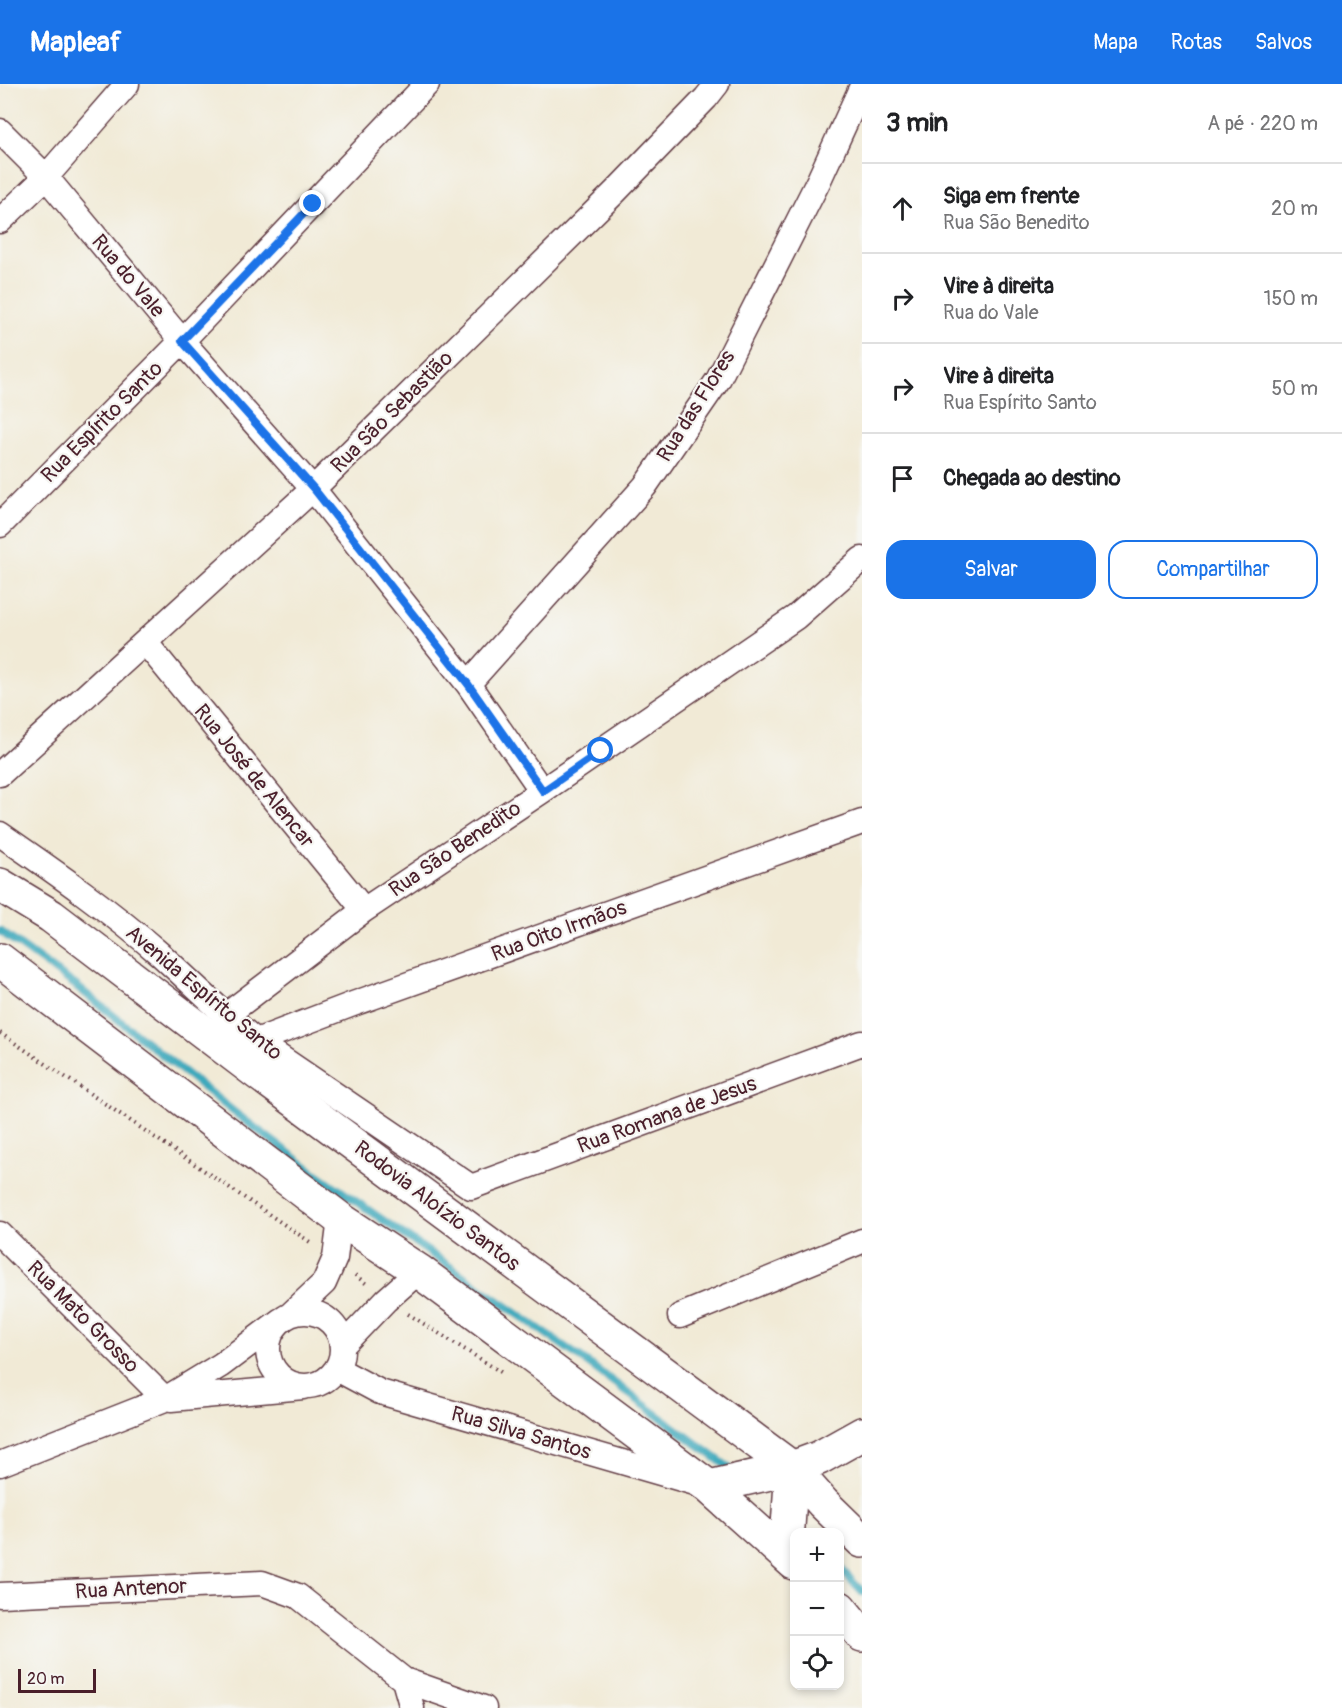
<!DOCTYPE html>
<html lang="pt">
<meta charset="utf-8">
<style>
body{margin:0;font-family:Pangolin,sans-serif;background:#f6f6f6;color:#202124}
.controls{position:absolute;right:18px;bottom:18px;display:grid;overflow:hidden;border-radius:12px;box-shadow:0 3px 9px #0003}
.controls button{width:54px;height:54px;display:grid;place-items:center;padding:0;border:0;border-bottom:2px solid #e0e0e0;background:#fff;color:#202124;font:30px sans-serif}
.scale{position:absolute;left:18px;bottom:15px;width:78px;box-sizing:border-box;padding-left:6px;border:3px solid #4a1f2b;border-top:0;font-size:16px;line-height:21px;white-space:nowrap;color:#4a1f2b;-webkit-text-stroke:4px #f6f6f2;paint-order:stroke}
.stop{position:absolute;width:18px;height:18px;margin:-14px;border:4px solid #1a73e8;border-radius:50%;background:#fff}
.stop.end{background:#1a73e8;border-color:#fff;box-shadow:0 2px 6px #0008}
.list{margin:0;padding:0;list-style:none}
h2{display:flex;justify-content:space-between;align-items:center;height:78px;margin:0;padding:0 24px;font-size:26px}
h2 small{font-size:20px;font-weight:400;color:#757577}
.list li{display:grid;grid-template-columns:39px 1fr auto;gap:18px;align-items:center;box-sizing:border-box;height:90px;padding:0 24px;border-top:2px solid #e0e0e0}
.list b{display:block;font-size:22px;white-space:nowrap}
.list p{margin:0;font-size:20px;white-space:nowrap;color:#757577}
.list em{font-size:20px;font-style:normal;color:#757577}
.actions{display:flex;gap:12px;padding:18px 24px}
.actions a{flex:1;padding:14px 0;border:2px solid #1a73e8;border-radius:18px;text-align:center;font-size:21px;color:#1a73e8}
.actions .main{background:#1a73e8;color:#fff}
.icon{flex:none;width:33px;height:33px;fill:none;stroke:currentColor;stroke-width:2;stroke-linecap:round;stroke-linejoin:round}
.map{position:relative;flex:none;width:862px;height:1624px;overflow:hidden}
header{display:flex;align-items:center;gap:36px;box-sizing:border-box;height:84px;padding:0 30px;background:#1a73e8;color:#fff}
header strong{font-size:28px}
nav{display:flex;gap:33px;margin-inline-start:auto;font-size:21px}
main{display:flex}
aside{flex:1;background:#fff}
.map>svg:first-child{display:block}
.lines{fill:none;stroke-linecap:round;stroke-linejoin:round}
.stream{stroke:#3da9bc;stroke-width:8}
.street-casing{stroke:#633d45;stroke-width:27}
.secondary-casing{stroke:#633d45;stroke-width:36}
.primary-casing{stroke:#633d45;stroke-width:36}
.path{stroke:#633d45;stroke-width:4;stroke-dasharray:1.5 4.5;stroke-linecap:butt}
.street{stroke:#fff;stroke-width:24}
.secondary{stroke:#fff;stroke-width:33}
.primary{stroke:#fff;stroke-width:33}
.route{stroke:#1a73e8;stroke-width:8}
.labels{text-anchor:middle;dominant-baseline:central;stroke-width:4.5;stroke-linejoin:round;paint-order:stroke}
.street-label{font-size:21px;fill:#4a1f2b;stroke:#f6f6f2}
</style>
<header>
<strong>Mapleaf</strong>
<nav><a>Mapa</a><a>Rotas</a><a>Salvos</a></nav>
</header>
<main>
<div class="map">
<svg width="862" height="1624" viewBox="0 0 862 1624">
<rect width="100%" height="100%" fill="#f6f6f2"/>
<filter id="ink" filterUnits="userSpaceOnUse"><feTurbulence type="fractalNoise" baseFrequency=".0167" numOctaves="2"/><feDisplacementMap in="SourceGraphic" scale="12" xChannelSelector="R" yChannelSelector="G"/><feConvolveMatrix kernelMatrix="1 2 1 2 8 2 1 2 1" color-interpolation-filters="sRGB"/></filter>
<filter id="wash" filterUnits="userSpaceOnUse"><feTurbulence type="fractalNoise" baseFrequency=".008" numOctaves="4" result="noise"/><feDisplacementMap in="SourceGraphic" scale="24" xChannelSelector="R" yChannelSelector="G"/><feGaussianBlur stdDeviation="1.35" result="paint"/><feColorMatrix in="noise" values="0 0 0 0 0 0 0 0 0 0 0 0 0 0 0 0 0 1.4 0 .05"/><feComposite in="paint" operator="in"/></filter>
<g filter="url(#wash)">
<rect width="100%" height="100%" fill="#f1ead6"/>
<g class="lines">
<path class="stream" d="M0,847L75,901L234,1028L314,1088L581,1274L728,1383
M840,1484L862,1508"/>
</g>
</g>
<g filter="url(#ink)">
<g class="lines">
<g class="street-casing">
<path id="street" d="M0,47L46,93L182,257L313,405L468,600L542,707
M0,137L46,93L127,0
M0,441L182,257L427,0
M145,558L364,826
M468,600L645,402L718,296L819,96L862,2
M0,690L313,405L614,109L706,14L717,0
M0,750C55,788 111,827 161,871C193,900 223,930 256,957L471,1103L862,959
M225,932L364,826L542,707L796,533L862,475
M256,957L353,920L862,738
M0,1150L165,1315
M268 1265a37 37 0 1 1 74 0a37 37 0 1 1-74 0Z
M291,1230L324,1199L335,1174L340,1135
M680,1232L862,1157
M343,1261L386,1216L419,1187
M337,1285L380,1308L695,1399
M171,1315L303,1303
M0,1380L165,1315L221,1281L281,1236
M0,1511L262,1499L298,1512L404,1596L412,1624
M404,1596L484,1624"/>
</g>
<g class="secondary-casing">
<path id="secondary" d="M792,1384L819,1374L862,1350"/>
</g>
<g class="primary-casing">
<path id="primary" d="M0,801L51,832L255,987L792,1384L823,1419L862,1457
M0,876L340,1135L419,1187L709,1403L794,1479
M709,1403L792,1384
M786,1472L792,1384
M840,1524L862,1551"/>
</g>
<path class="path" d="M0,949L313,1160
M355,1191L368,1201
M408,1230L504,1290"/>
<use href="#street" class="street"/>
<use href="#secondary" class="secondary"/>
<use href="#primary" class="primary"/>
</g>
</g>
<g class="lines" filter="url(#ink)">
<path class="route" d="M313,120L182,257L314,405L468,600L543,707L601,667"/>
</g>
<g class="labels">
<g class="street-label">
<text transform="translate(128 192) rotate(50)">Rua do Vale</text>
<text transform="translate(696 322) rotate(-58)">Rua das Flores</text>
<text transform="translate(392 328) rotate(-45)">Rua São Sebastião</text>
<text transform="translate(102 338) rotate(-45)">Rua Espírito Santo</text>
<text transform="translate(254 692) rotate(51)">Rua José de Alencar</text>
<text transform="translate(455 765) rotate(-34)">Rua São Benedito</text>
<text transform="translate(559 847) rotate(-20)">Rua Oito Irmãos</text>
<text transform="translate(204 909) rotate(40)">Avenida Espírito Santo</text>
<text transform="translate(667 1031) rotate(-20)">Rua Romana de Jesus</text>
<text transform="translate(437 1122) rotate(37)">Rodovia Aloízio Santos</text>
<text transform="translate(83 1233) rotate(45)">Rua Mato Grosso</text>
<text transform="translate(521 1349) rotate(16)">Rua Silva Santos</text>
<text transform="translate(131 1505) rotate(-3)">Rua Antenor</text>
</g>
</g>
</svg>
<div class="controls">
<button>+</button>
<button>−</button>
<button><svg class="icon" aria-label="locate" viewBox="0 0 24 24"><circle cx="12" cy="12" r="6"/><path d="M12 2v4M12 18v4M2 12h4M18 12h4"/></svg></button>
</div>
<div class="scale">20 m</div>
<div class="stop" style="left:601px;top:667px"></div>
<div class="stop end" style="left:313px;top:120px"></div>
</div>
<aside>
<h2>3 min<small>A pé · 220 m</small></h2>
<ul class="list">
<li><svg class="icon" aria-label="ahead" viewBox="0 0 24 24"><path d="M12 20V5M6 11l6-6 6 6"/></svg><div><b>Siga em frente</b><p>Rua São Benedito</p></div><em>20 m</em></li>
<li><svg class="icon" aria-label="right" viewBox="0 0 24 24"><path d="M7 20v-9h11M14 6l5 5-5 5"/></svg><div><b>Vire à direita</b><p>Rua do Vale</p></div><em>150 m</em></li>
<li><svg class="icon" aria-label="right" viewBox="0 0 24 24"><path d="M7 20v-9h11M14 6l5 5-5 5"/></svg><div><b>Vire à direita</b><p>Rua Espírito Santo</p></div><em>50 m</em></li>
<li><svg class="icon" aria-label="arrive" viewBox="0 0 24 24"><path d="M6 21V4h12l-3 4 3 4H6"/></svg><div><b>Chegada ao destino</b></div></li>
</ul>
<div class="actions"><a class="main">Salvar</a><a>Compartilhar</a></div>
</aside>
</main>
